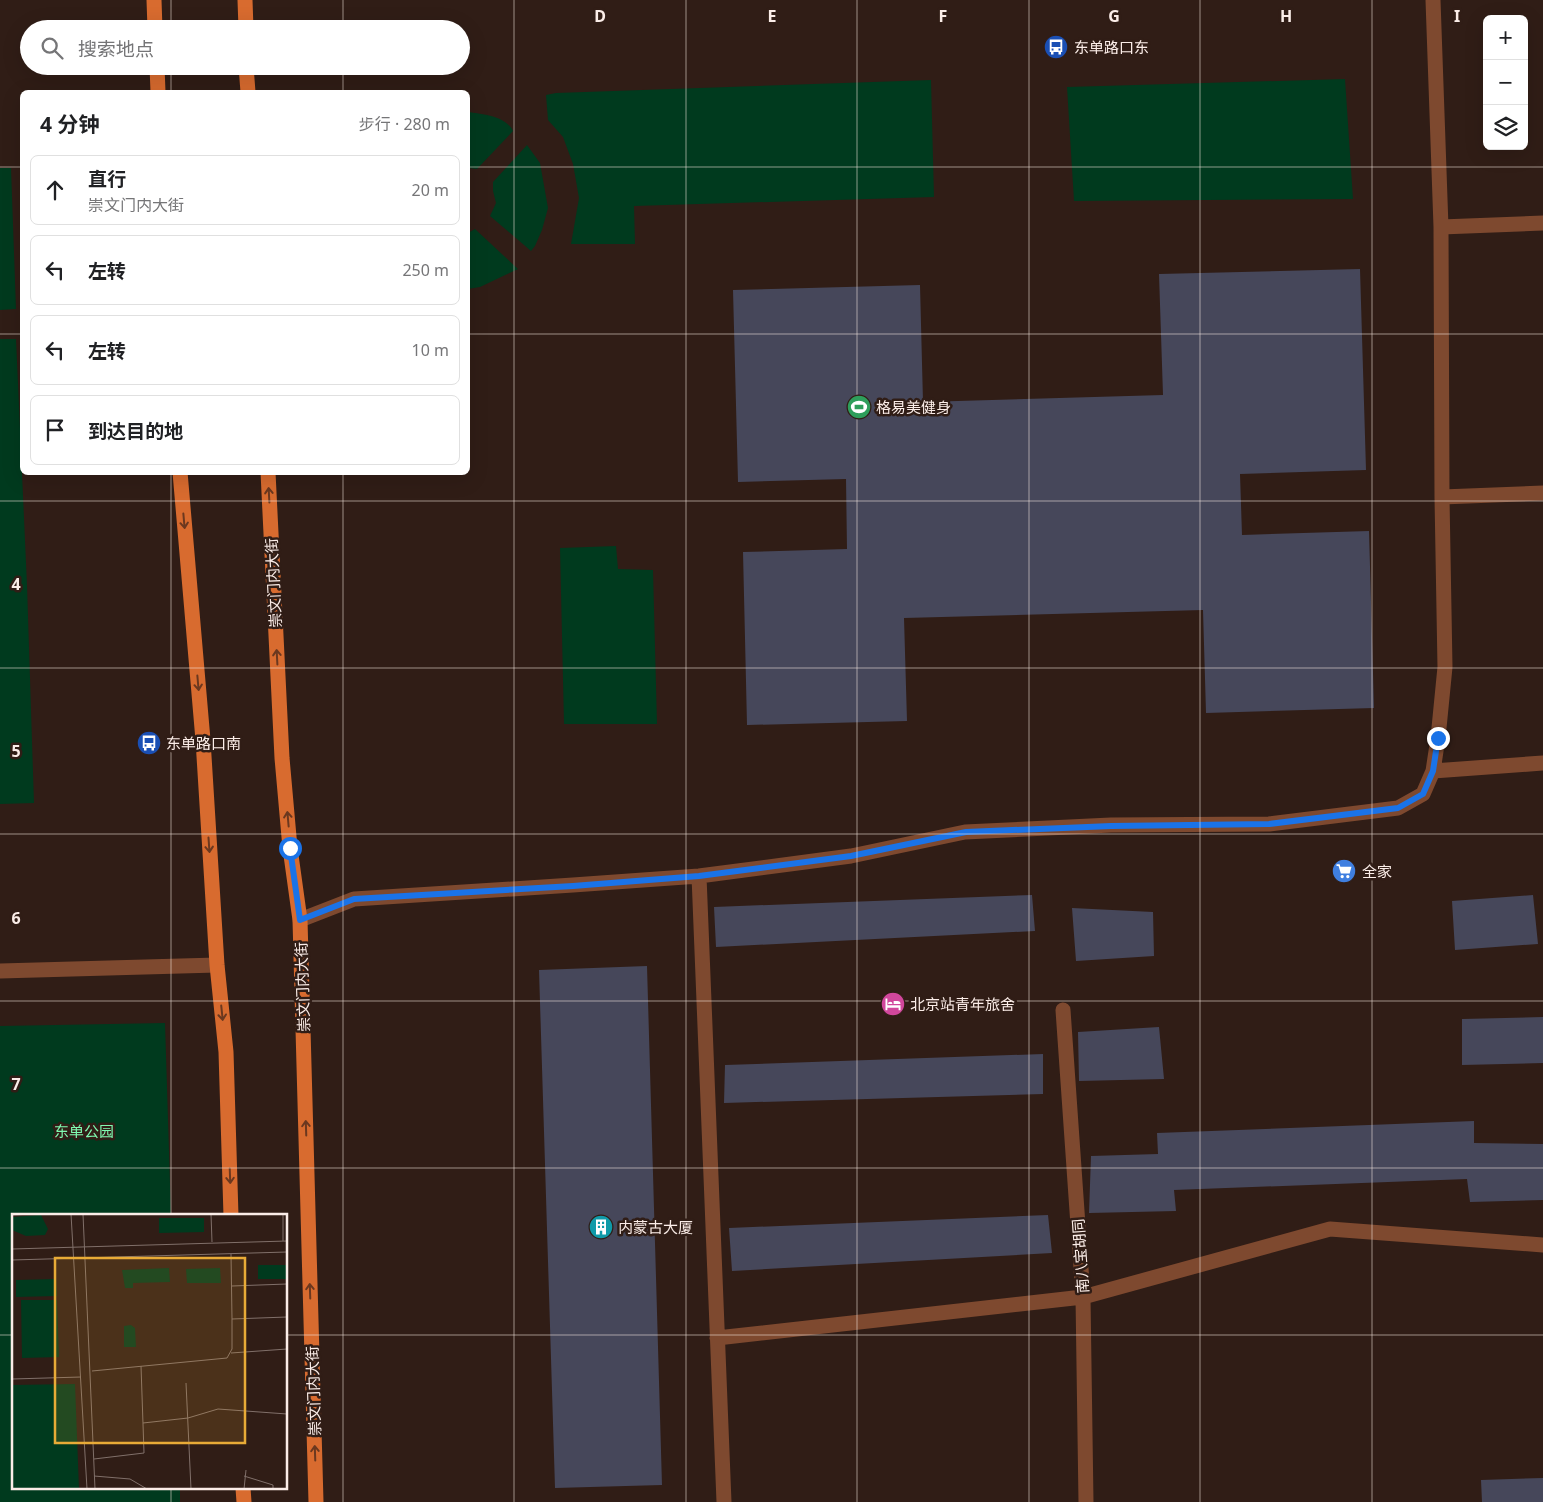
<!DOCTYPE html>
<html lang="zh">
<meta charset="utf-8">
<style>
body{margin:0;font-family:"Noto Sans","Noto Sans SC",sans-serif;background:#f2f2f2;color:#202124}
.controls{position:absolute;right:15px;top:15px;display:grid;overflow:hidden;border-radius:8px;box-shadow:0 5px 20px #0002}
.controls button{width:45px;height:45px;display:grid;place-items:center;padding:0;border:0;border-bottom:1px solid #e0e0e0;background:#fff;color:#202124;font:25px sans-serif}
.stop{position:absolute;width:15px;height:15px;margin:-11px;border:4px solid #1a73e8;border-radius:50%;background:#fff}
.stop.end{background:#1a73e8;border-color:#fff;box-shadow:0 1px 5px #0008}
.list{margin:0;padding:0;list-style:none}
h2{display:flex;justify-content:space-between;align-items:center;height:65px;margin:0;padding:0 20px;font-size:21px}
h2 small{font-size:16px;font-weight:400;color:#757577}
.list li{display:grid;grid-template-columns:32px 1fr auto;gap:15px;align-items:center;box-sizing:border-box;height:70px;margin:0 10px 10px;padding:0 10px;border:1px solid #e0e0e0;border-radius:8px}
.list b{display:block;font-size:19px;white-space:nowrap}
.list p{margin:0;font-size:16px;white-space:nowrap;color:#757577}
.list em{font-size:16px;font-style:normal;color:#757577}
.icon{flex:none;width:28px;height:28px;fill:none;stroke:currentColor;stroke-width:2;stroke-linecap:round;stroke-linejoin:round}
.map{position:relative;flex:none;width:1543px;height:1502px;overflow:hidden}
.search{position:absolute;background:#fff;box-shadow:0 5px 20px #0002;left:20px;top:20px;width:450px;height:55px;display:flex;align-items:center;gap:12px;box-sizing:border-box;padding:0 18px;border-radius:28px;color:#757577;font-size:19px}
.panel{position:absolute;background:#fff;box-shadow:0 5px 20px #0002;left:20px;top:90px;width:450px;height:385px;border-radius:8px}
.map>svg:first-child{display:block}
.green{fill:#003a1e}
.building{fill:#46475a}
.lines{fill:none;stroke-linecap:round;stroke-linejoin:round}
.minor{stroke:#7e492f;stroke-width:15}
.major{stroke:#d86b2f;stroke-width:15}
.oneway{stroke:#6b381f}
.route{stroke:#1a73e8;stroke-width:6}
.grid{fill:none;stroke:#fbede8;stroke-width:1;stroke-opacity:0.55}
.labels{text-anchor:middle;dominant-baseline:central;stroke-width:5;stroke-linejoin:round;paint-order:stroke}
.poi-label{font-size:15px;fill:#fbede8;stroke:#301d16;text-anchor:start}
.street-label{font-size:15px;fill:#fbede8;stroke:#301d16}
.park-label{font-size:15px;fill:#7ffab1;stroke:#301d16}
.inset-road{fill:none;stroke:#81706a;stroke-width:1}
.view{fill:#e8ab37;fill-opacity:0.15;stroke:#e8ab37;stroke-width:2.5}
.inset-edge{fill:none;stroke:#fbede8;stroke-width:2.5}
.grid-label{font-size:16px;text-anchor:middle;font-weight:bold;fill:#fbede8;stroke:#301d16;stroke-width:5;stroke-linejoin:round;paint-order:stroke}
</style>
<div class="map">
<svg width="1543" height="1502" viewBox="0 0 1543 1502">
<rect width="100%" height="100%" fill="#301d16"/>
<path class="green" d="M1345,79L1353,199L1074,201L1067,87Z
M931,80L934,197L634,206L635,244H571L579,198L573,164L563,137L548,120L546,95L556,93Z
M468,112C482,114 506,116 513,131L477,169L468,168Z
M527,145L540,163L548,208L542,230L535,246L531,251L490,216L496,203L493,191V182Z
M0,168H11L16,309L0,310Z
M475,229L518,269L480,287L468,289V233Z
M0,339H16L27,585L34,803L0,804Z
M616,546L618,569L653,570L657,724H564L560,548Z
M165,1023L171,1216H14V1488H180V1502H0V1026Z"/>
<path class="building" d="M1360,269L1366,470L1240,474L1242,535L1369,531L1374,708L1206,713L1203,610L904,618L907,721L747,725L743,552L847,549L846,479L738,482L733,290L920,285L923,402L1163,395L1159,274Z
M1032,895L1035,931L716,947L714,907Z
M1533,895L1538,944L1455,950L1452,901Z
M1072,908L1153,912L1154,956L1076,961Z
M647,966L662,1485L555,1488L539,970Z
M1543,1017V1063L1462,1065V1019Z
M1159,1027L1164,1079L1079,1081L1078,1032Z
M1043,1054V1094L724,1103L725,1065Z
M1474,1121V1143L1543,1144V1200L1470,1202L1467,1179L1174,1190L1176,1211L1089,1213L1091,1156L1158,1154L1157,1133Z
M1048,1215L1052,1253L732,1271L729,1228Z
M1543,1478V1502H1482L1481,1480Z"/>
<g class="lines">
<path class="minor" d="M1433,0L1441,227L1442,497
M1441,227L1543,223
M1433,771L1543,763
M699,876L724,1502
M300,920L354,899L573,885L699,876L851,856L965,832L1111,825L1269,824L1398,808L1423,794L1433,771L1438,738L1445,667L1442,497L1543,493
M0,971L217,965
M1063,1010L1083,1297L1086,1502
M717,1338L1083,1297L1330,1229L1543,1245"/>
<path class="major" d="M154,0L155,29
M245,0L246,29
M157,66L158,92
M246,66L248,92
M180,472L203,740L217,965L226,1052L231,1216
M268,472L282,758L290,848L300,920L316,1502
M243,1488L244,1502"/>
</g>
<defs><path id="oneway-shaft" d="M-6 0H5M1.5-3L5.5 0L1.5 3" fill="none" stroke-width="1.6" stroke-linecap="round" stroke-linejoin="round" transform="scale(1.25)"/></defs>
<g class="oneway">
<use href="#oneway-shaft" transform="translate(269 495) rotate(-93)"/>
<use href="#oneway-shaft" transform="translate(184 521) rotate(85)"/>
<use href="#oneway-shaft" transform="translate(277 657) rotate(-93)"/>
<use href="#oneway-shaft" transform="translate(198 683) rotate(85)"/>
<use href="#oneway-shaft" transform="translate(288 819) rotate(-95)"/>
<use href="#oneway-shaft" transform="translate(209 845) rotate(86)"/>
<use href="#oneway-shaft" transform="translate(222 1013) rotate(84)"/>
<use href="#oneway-shaft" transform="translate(306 1128) rotate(-92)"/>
<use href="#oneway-shaft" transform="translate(230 1176) rotate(88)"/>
<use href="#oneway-shaft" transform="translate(310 1291) rotate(-92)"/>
<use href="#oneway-shaft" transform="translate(315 1453) rotate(-92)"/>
</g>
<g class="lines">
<path class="route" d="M290,848L300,920L354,899L573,886L699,876L851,856L966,832L1111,826L1269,824L1398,808L1423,794L1433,771L1438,738"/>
</g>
<path class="grid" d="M171,0V29M343,0V29M514,0V1502M686,0V1502M857,0V1502M1029,0V1502M1200,0V1502M1372,0V1502M171,66V92M343,66V92M0,167H22M468,167H1543M0,334H22M468,334H1543M171,472V1216M343,472V1502M0,501H1543M0,668H1543M0,834H1543M0,1001H1543M0,1168H1543M0,1335H14M286,1335H1543M171,1488V1502"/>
<defs>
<g id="bus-disc" transform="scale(1.25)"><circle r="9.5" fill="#1a4fb4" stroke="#301d16"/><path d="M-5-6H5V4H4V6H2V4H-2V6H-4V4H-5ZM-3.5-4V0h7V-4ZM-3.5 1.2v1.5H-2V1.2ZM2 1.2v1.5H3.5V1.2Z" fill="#fff"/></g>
<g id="stadium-disc" transform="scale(1.25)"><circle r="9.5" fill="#2e9e5b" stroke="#301d16"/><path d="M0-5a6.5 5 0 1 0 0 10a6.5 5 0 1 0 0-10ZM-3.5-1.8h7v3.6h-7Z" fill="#fff"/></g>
<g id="supermarket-disc" transform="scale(1.25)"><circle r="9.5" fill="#3f7fe0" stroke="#301d16"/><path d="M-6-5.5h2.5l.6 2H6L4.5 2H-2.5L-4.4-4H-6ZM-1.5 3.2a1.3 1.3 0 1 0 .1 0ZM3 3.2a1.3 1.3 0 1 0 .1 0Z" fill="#fff"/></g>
<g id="hotel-disc" transform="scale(1.25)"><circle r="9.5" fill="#d1479c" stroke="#301d16"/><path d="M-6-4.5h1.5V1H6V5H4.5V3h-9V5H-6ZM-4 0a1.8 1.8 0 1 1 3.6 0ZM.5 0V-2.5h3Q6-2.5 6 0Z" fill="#fff"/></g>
<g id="building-disc" transform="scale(1.25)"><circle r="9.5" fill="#0f9aa8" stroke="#301d16"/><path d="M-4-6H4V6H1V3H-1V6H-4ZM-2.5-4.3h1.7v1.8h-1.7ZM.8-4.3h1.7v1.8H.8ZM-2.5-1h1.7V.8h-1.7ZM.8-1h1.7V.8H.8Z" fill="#fff"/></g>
</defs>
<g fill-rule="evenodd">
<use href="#bus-disc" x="1056" y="47"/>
<use href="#stadium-disc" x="859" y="407"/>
<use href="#bus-disc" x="149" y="743"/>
<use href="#supermarket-disc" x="1344" y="871"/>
<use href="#hotel-disc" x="893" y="1004"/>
<use href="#building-disc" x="601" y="1227"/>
</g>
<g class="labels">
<g class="poi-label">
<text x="1074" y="47">东单路口东</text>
<text x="876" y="407">格易美健身</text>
<text x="166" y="743">东单路口南</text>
<text x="1362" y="871">全家</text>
<text x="910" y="1004">北京站青年旅舍</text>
<text x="618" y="1227">内蒙古大厦</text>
</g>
<g class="street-label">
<text transform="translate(273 583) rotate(-93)">崇文门内大街</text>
<text transform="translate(302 987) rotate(-92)">崇文门内大街</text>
<text transform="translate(1080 1256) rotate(-94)">南八宝胡同</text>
<text transform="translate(313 1391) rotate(-92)">崇文门内大街</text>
</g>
<g class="park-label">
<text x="84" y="1131">东单公园</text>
</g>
</g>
<g transform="translate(12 1214)">
<rect width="275" height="275" fill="#301d16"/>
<path d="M29,1L36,15L33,21L14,22L0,16V3ZM147,4H192V18L147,19ZM246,51H275V65H246ZM157,54L158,68L121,69V74H113L110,56ZM208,54L209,69H175L174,55ZM44,65L45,82L4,83V66ZM9,86H45L47,143L10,144ZM119,111L123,114L124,133H112V112ZM63,170L67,275H0V171Z" fill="#003a1e"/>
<path class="inset-road" d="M59,0L75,275M71,0L83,275M199,0L200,28M271,0V27M0,1L22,0M0,35L275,27M219,40L220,105M0,46L275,38M220,72L275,70M219,139L275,135M80,157L215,144L220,135V105L275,103M0,165L69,163M174,169L179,275M131,209L176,204L206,195L275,200M82,245L132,239L129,152M82,262L118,265L135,275M232,262L261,271V275M232,275L234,256"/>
<path class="view" d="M43,44H233V229H43Z"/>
<rect width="275" height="275" class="inset-edge"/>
</g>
<g class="grid-label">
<text x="600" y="22">D</text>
<text x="772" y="22">E</text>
<text x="943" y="22">F</text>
<text x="1114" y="22">G</text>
<text x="1286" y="22">H</text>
<text x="1457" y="22">I</text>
<text x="16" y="590">4</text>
<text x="16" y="757">5</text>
<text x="16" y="924">6</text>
<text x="16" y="1090">7</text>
</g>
</svg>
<div class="controls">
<button>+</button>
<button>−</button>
<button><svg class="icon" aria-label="layers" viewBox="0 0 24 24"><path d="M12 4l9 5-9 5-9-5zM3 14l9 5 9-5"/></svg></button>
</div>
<div class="stop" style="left:290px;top:848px"></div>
<div class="stop end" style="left:1438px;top:738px"></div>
<div class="search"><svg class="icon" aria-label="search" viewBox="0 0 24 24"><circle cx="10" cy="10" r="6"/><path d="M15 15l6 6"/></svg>搜索地点</div>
<section class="panel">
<h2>4 分钟<small>步行 · 280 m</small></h2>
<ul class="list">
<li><svg class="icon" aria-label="ahead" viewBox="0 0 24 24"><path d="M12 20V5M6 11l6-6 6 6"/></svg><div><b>直行</b><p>崇文门内大街</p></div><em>20 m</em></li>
<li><svg class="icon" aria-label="left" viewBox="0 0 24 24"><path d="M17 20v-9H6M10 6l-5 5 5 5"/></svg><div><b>左转</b></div><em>250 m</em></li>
<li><svg class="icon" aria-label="left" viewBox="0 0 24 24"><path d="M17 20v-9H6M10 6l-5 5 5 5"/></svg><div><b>左转</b></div><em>10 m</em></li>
<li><svg class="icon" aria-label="arrive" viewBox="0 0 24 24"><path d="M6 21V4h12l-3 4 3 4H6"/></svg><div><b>到达目的地</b></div></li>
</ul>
</section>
</div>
